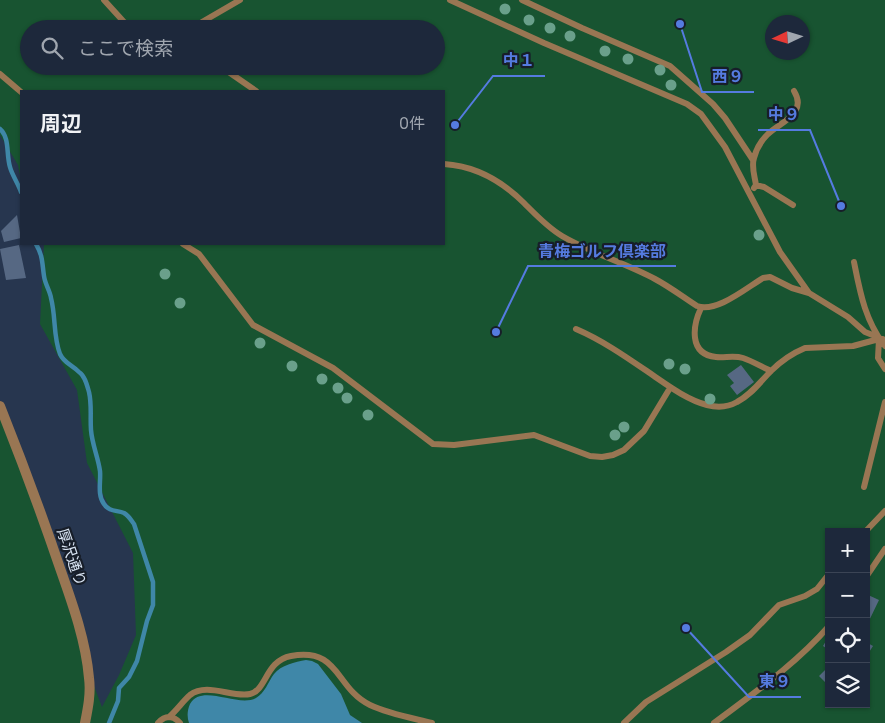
<!DOCTYPE html>
<html lang="ja">
<meta charset="utf-8">
<style>
body{margin:0;font-family:Poppins,"Noto Sans JP",sans-serif;background:#253042;color:#f1f3f6}
.controls{position:absolute;right:15px;bottom:15px;display:grid;overflow:hidden;border-radius:0px;box-shadow:0 1px 4px #0004}
.controls button{width:45px;height:45px;display:grid;place-items:center;padding:0;border:0;border-bottom:1px solid #3b4455;background:#1d283b;color:#f1f3f6;font:25px sans-serif}
.compass{position:absolute;left:765px;top:15px;width:45px;height:45px;border-radius:50%;background:#1d283b;box-shadow:0 1px 4px #0004;rotate:266deg}
.list{margin:0;padding:0;list-style:none}
h2{display:flex;justify-content:space-between;align-items:center;height:65px;margin:0;padding:0 20px;font-size:21px}
h2 small{font-size:16px;font-weight:400;color:#a0a6af}
.icon{flex:none;width:28px;height:28px;fill:none;stroke:currentColor;stroke-width:2;stroke-linecap:round;stroke-linejoin:round}
.map{position:relative;flex:none;width:885px;height:723px;overflow:hidden}
.search{position:absolute;background:#1d283b;box-shadow:0 1px 4px #0004;left:20px;top:20px;width:425px;height:55px;display:flex;align-items:center;gap:12px;box-sizing:border-box;padding:0 18px;border-radius:28px;color:#a0a6af;font-size:19px}
.panel{position:absolute;background:#1d283b;box-shadow:0 1px 4px #0004;left:20px;top:90px;width:425px;height:155px;border-radius:0px}
.map>svg:first-child{display:block}
.green{fill:#185431;fill-rule:evenodd}
.water{fill:#3f87a8}
.lines{fill:none;stroke-linecap:round;stroke-linejoin:round}
.stream{stroke:#3f87a8;stroke-width:4.5}
.building{fill:#566883}
.lane{stroke:#997653;stroke-width:6}
.street{stroke:#997653;stroke-width:10}
.tree{fill:#6aa08b}
.labels{text-anchor:middle;dominant-baseline:central;stroke-width:4.5;stroke-linejoin:round;paint-order:stroke}
.street-label{font-size:15px;fill:#d8e3f2;stroke:#171e29}
.leader{fill:none;stroke:#557be0;stroke-width:2}
.callout-dot{fill:#557be0;stroke:#171e29;stroke-width:2}
.callout-label{font-size:16px;text-anchor:middle;font-weight:bold;fill:#557be0;stroke:#171e29;stroke-width:4.5;stroke-linejoin:round;paint-order:stroke}
</style>
<div class="map">
<svg width="885" height="723" viewBox="0 0 885 723">
<rect width="100%" height="100%" fill="#27364f"/>
<path class="green" d="M0,0H885V723H0V412L17,437L31,501L57,551L69,610L89,650L94,686L102,707L119,675L136,635L133,553L87,463L77,390L40,324L44,244H444V91H21V180L18,165L0,135ZM772,22H802V52H772ZM29,29H436V66H29ZM829,532H866V704H829Z"/>
<path class="water" d="M306,660L312,661L318,664L341,694L350,715L362,723H189C187,717 187,711 190,704C202,683 238,708 256,698C265,693 268,682 274,674C281,665 295,662 306,660Z"/>
<g class="lines">
<path class="stream" d="M0,129C10,138 6,154 10,167C12,175 18,183 21,192
M36,244C43,256 42,263 44,276C45,284 50,291 51,298C56,317 53,336 60,354C64,363 72,365 79,372C85,376 87,385 89,392C92,405 90,417 91,430C92,444 98,457 100,471C101,481 97,495 104,504C109,512 117,510 124,513C129,516 131,520 134,524L153,582V605L147,621L137,661L129,677L119,688L118,701L109,723"/>
</g>
<path class="building" d="M17,215L21,238L4,242L1,231Z
M19,245L26,278L6,280L0,249Z
M741,365L754,382L737,395L730,386L734,383L727,375Z
M866,594L879,600L866,627Z
M829,636V650L823,646Z
M866,642L873,646L866,657Z
M829,666V686L819,676Z"/>
<g class="lines">
<path class="lane" d="M104,0L124,22L134,29
M450,0L544,43L687,104L701,114L725,147L780,252L809,293L848,317L865,332L885,340
M522,0L582,28L670,66L713,104L725,118L753,160
M190,29L240,0
M220,66L256,91
M0,74L21,92
M444,164C475,166 502,181 524,203C536,215 547,227 562,236C591,253 625,263 655,279C670,287 683,297 697,306C717,313 746,288 763,278L770,277L792,288L809,293
M756,185C755,177 751,167 754,158C756,150 761,141 767,135C780,122 808,114 794,91
M754,188L756,185L764,187L793,205
M183,244L199,254L253,325L333,368L433,444L454,445L534,435L590,456L602,457L613,455L624,450L644,431L670,388
M854,262C860,292 865,321 885,346
M701,308C693,325 688,354 716,357C725,358 734,355 743,358C752,361 762,367 771,371
M576,329C604,341 629,359 654,376C670,387 688,400 707,405C718,408 728,407 737,402C751,395 760,382 771,371C780,362 793,353 805,348L853,346L879,339
M879,339L878,358L885,369
M864,487L885,402
M865,532L885,511
M866,577L885,549
M169,717C177,710 183,701 190,695C207,682 232,698 250,694C267,690 265,661 291,656C340,647 335,688 370,705C389,714 412,718 432,723
M158,723C165,715 173,715 180,723
M624,723L646,702L726,652L750,635L779,605L805,596L817,589L829,574
M714,723C754,693 796,664 829,626"/>
<path class="street" d="M0,406C22,461 42,515 61,571C73,605 86,642 89,678C91,693 88,708 85,723"/>
</g>
<g class="tree">
<circle cx="505" cy="9" r="5.5"/>
<circle cx="529" cy="20" r="5.5"/>
<circle cx="550" cy="28" r="5.5"/>
<circle cx="570" cy="36" r="5.5"/>
<circle cx="605" cy="51" r="5.5"/>
<circle cx="628" cy="59" r="5.5"/>
<circle cx="660" cy="70" r="5.5"/>
<circle cx="671" cy="85" r="5.5"/>
<circle cx="759" cy="235" r="5.5"/>
<circle cx="165" cy="274" r="5.5"/>
<circle cx="180" cy="303" r="5.5"/>
<circle cx="260" cy="343" r="5.5"/>
<circle cx="669" cy="364" r="5.5"/>
<circle cx="292" cy="366" r="5.5"/>
<circle cx="685" cy="369" r="5.5"/>
<circle cx="322" cy="379" r="5.5"/>
<circle cx="338" cy="388" r="5.5"/>
<circle cx="347" cy="398" r="5.5"/>
<circle cx="710" cy="399" r="5.5"/>
<circle cx="368" cy="415" r="5.5"/>
<circle cx="624" cy="427" r="5.5"/>
<circle cx="615" cy="435" r="5.5"/>
</g>
<g class="labels">
<g class="street-label">
<text transform="translate(72 557) rotate(71)">厚沢通り</text>
</g>
</g>
<path class="leader" d="M455 125L493 76H545M680 24L702 92H754M841 206L810 130H758M496 332L528 266H676M686 628L749 697H801"/>
<g class="callout-dot">
<circle cx="455" cy="125" r="5"/>
<circle cx="680" cy="24" r="5"/>
<circle cx="841" cy="206" r="5"/>
<circle cx="496" cy="332" r="5"/>
<circle cx="686" cy="628" r="5"/>
</g>
<g class="callout-label">
<text x="519" y="66">中１</text>
<text x="728" y="82">西９</text>
<text x="784" y="120">中９</text>
<text x="602" y="257">青梅ゴルフ倶楽部</text>
<text x="775" y="687">東９</text>
</g>
</svg>
<div class="controls">
<button>+</button>
<button>−</button>
<button><svg class="icon" aria-label="locate" viewBox="0 0 24 24"><circle cx="12" cy="12" r="6"/><path d="M12 2v4M12 18v4M2 12h4M18 12h4"/></svg></button>
<button><svg class="icon" aria-label="layers" viewBox="0 0 24 24"><path d="M12 4l9 5-9 5-9-5zM3 14l9 5 9-5"/></svg></button>
</div>
<svg class="compass" viewBox="-18 -18 36 36"><path d="M0-13l5 13h-10z" fill="#e53935"/><path d="M0 13l5-13h-10z" fill="#a0a6af"/></svg>
<div class="search"><svg class="icon" aria-label="search" viewBox="0 0 24 24"><circle cx="10" cy="10" r="6"/><path d="M15 15l6 6"/></svg>ここで検索</div>
<section class="panel">
<h2>周辺<small>0件</small></h2>
<ul class="list">
</ul>
</section>
</div>
